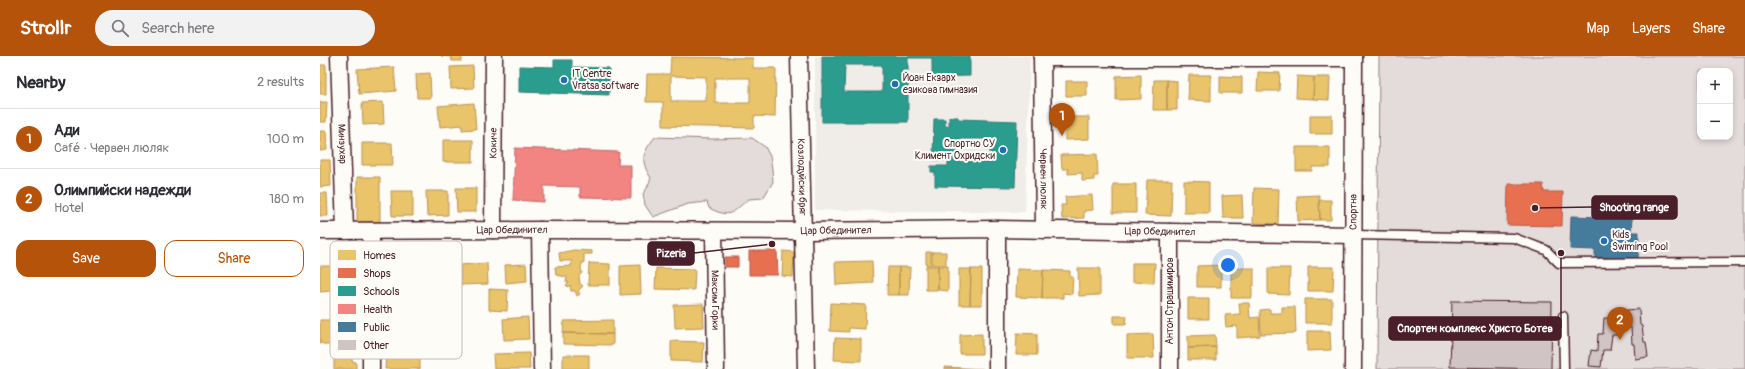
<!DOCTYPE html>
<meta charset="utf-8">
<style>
body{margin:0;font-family:Pangolin,sans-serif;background:#f2f2f3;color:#2b2b33}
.controls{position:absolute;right:12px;top:12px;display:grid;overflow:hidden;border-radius:8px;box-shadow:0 2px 6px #0003}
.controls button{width:36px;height:36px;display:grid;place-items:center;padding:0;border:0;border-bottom:1px solid #e1e1e2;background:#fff;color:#2b2b33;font:20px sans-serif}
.you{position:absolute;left:908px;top:209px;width:14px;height:14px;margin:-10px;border:3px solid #fff;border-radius:50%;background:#1a73e8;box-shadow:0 0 0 6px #1a73e833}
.badge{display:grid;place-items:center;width:26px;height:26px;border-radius:50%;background:#b45309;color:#fff;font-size:13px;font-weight:700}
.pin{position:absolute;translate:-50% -33px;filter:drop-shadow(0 1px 2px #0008)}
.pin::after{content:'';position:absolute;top:21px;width:14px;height:12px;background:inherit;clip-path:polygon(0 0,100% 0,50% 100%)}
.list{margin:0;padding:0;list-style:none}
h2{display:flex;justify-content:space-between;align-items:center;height:52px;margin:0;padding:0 16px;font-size:17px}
h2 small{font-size:13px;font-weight:400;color:#7c7c81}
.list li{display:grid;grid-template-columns:26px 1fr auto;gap:12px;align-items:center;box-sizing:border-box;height:60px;padding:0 16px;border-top:1px solid #e1e1e2}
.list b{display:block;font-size:15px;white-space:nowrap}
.list p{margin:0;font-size:13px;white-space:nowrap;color:#7c7c81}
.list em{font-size:13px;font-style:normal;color:#7c7c81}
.actions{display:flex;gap:8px;padding:12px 16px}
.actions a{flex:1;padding:9px 0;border:1px solid #b45309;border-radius:12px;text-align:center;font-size:14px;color:#b45309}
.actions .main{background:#b45309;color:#fff}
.icon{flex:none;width:22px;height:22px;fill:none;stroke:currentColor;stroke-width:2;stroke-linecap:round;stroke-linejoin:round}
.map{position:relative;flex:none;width:1425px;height:313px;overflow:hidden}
header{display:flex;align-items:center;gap:24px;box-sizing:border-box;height:56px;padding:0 20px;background:#b45309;color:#fff}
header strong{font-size:19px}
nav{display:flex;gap:22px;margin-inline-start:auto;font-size:14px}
.search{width:280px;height:36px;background:#f2f2f3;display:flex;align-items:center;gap:10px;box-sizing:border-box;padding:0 14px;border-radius:22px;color:#7c7c81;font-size:15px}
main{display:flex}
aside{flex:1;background:#fff}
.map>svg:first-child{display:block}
.built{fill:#f0ece8}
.garden{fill:#e3dcda;stroke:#967e82;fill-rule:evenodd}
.homes{fill:#e9c46a;stroke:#b99257;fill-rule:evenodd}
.shops{fill:#e76f51;stroke:#b85746}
.schools{fill:#2a9d8f;stroke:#347771;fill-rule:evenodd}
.health{fill:#f28482;stroke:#c06668}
.public{fill:#457b9d;stroke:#465f7b}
.building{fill:#d0c5c4;stroke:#4a1f2b}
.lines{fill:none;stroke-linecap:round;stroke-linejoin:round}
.service-casing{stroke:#4a1f2b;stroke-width:11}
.minor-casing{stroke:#4a1f2b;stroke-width:19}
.service{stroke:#fdfcf7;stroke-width:8}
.minor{stroke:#fdfcf7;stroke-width:16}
.poi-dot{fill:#1f6fb2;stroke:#fdfcf7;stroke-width:1.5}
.labels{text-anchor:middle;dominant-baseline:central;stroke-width:4;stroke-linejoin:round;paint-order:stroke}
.poi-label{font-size:10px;fill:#4a1f2b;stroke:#fdfcf7;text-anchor:start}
.street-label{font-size:10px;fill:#4a1f2b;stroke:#fdfcf7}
.key{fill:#fdfcf7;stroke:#c7baba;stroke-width:1}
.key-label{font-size:11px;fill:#4a1f2b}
.leader{fill:none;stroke:#4a1f2b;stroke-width:1.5}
.callout-dot{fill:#4a1f2b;stroke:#fdfcf7;stroke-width:1.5}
.callout{fill:#4a1f2b;stroke:#4a1f2b;stroke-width:1.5}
.callout-label{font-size:11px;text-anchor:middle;font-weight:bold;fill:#fff}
</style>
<header>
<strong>Strollr</strong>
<div class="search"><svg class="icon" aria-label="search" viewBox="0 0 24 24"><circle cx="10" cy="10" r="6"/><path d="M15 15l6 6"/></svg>Search here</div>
<nav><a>Map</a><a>Layers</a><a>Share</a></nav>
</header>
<main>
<aside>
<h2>Nearby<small>2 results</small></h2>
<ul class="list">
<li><span class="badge">1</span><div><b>Ади</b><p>Café · Червен люляк</p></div><em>100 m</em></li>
<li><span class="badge">2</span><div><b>Олимпийски надежди</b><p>Hotel</p></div><em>180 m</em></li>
</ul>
<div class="actions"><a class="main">Save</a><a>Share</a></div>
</aside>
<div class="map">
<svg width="1425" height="313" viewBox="0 0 1425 313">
<rect width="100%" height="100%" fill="#fdfcf7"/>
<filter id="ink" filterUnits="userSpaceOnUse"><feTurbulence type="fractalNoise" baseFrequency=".025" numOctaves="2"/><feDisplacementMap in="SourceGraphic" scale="8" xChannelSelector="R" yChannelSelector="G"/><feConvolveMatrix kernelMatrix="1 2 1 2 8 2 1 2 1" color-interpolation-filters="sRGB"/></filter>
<g filter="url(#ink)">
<path class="built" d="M495,0H710L705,156L495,154Z"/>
<path class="garden" d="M1059,0H1425V313H1057ZM1380,15H1410V81H1380Z
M335,81L392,83L432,82L445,91L450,100L452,113L453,126L443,142L429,143C412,155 413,164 389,152L387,146L368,148L333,161L325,149L323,138L327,132L331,122C320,105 322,97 335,81Z"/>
<path class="homes" d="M121,0H142V5H132L131,1Z
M351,1L433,2V12H456L455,61L434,60V72L343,70V46H326L327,18H350ZM351,20L386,21V45H351ZM395,22H430V47H395Z
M0,9H6V38H0Z
M153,10L154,32L131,33L130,11Z
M74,11L76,35L39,38L37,13Z
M938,16L960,17L959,35H937Z
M110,17L111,42H97L96,18Z
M821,19V43L796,44V20Z
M869,19H891V45L868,44Z
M900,20L922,21V37H900Z
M977,20L994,21L993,43L976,42Z
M994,21H1010L1009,44L993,43Z
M834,24H847V54H833Z
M847,24L857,25V54H847Z
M746,25H767V40H746Z
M0,46H7L6,66H0Z
M63,46L64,68L43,69L42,47Z
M154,47L156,73L142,74V69L120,71L118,50Z
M990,59H1012V78H990Z
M745,61H769V83L745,84Z
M0,75H6L7,94L0,95Z
M123,84H153V106H123Z
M42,87H72L73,109H42Z
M976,91H1010V111H992V115H976Z
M777,98L778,120H774V124L762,125V117L748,118V113H742L741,99Z
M0,104H10L11,130L0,131Z
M37,121H60V166H37Z
M827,124H852L851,160L825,159Z
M864,125L889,126V157H864Z
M793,128H816V157H793Z
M136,132H156V156H137Z
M934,132L959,133L958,168L933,167Z
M71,135H93V160H72Z
M106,135H128V159L107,160Z
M0,137H7L8,160H0Z
M772,139L773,154L764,155V162L742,163L741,149H746L745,141Z
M922,139L923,162H903L902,140Z
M999,139L1000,164L978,165L977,140Z
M999,144H1011V164H1000Z
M254,194L272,195V198H264V207H262L261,212L262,217L259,220L260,228L263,230L258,235L260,238L257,240L255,235H251L250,229L248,231L246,229L249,226H246L247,221L236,219L235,211L251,210L252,205H240L239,197Z
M463,195L474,196L473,221L462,220Z
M606,196H611V209H606Z
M612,196H626V209H612Z
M552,205L553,227L516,229L515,206Z
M167,207L168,228L141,229L140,209Z
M269,207L290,208V229H268Z
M812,207H835L834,227L812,226Z
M206,208L207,225L186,227L185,209Z
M320,209L321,238L300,239V210Z
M901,209V231H877V210Z
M0,210H11V235L0,236Z
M606,210H618V234H606Z
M618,210H628V235L618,234Z
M568,211H579V239H567Z
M579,211H590L589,239H579Z
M988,211H1014L1013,235H988Z
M336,212L375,213L374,234L335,233Z
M758,212H780V239L759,240Z
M911,212H934V230H932V242H911Z
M948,212H970L969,239L948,238Z
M639,213H651L650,249H639Z
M651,213H662V249H650Z
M697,213L723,214L722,242L696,241Z
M723,214L750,215V221H753L752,238L743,237V242H722Z
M169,233L188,234L187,255L169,254Z
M868,242H889V263H868Z
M985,243H1012V267H985Z
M511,247L546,249L545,273L529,272V276L510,275Z
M919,247H929L930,262L939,261L940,280L917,282V270L906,271L905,259L920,258Z
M383,248L384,271L355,272L354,249Z
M962,251H975L976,277L941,278L940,254L950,253V257H962Z
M794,260H807L806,268H794Z
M208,261L209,283L184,284L183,263Z
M0,264H13L14,267L16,265H29L32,267L36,291H16L0,287Z
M293,264V278L243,277L244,265Z
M987,275H1010L1011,294L987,295Z
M243,277L293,278V289L243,288Z
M697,277L717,278V299H696Z
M662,278V298H640V279Z
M833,278L834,302H807V279Z
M895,279L896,291L868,292V280Z
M515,282L541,283V305L514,304Z
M351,285L384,286L383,306L351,305Z
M896,291V304H868V292Z
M209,297L210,313H174L173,298Z
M14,298L32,299V305L36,306V313H14Z
M66,298L100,299V313H65Z
M243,299H269V313H243Z
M625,311L663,313H625Z"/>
<path class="shops" d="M1188,128H1223L1224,136H1243L1242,170L1187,169Z
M429,195H457L458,219H429Z
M405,201H418V211H405Z"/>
<path class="schools" d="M502,0H650V20L612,21V2H588V66H502ZM525,9H562V36H524Z
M234,4H252V11L289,12V39L199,36V10L234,11Z
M629,61H638V63L697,65L695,131L615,130V116H611V110H628V104H613L614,63H625V70H629ZM638,83H670V105L638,106Z"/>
<path class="health" d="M195,92L299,96L298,109H311V142L260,141V131L224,130V146L193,144Z"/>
<path class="public" d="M1251,160L1312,162L1311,176H1319L1318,206L1275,204V194L1250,193Z"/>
<path class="building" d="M1132,245L1232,246L1231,313L1130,311Z
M1319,253L1320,269L1322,270L1324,286H1326L1328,301L1315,303L1314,288H1312L1311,271L1308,272L1307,254Z
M1284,262L1298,263L1297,279H1292L1290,294H1283L1281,311L1269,310L1271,294L1277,295L1278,278H1283Z"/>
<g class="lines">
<g class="service-casing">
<path id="service" d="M1033,179L1194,182L1226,194L1239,207L1425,206
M1243,260L1244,313"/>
</g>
<g class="minor-casing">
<g id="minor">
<path id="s1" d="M19,0L25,175"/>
<path id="s2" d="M479,0L486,313"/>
<path id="s3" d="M722,0L724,174"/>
<path d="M722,2H1034"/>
<path d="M677,173V313"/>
<path id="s4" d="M173,174L174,0"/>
<path d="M220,174L222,313"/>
<path id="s5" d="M0,175L220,174L483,175L677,173L1033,179"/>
<path id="s6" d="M394,175L396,313"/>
<path d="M51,313V175"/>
<path d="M850,313V176"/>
<path id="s7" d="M1033,313L1034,0"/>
</g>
</g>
<use href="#service" class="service"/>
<use href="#minor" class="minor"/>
</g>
</g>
<g class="poi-dot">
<circle cx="244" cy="24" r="4"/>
<circle cx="575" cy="28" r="4"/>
<circle cx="683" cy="94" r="4"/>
<circle cx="1284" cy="185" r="4"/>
</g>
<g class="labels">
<g class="poi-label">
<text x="252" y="18">IT Centre<tspan x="252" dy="12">Vratsa software</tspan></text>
<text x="583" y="22">Йоан Екзарх<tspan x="583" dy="12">езикова гимназия</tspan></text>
<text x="675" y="88" text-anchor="end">Спортно СУ<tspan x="675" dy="12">Климент Охридски</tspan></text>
<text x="1292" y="179">Kids<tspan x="1292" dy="12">Swiming Pool</tspan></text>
</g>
<g class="street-label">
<text stroke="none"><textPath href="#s4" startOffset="87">Кокиче</textPath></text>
<text stroke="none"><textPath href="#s1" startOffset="88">Минзухар</textPath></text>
<text stroke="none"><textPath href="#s2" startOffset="121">Козлодуйски бряг</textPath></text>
<text stroke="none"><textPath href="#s3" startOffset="123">Червен люляк</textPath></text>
<text stroke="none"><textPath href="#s7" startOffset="157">Спортна</textPath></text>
<text stroke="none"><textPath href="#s5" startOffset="192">Цар Обединител</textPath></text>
<text stroke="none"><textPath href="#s5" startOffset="516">Цар Обединител</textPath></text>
<text stroke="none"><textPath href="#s5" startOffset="840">Цар Обединител</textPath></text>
<text stroke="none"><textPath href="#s6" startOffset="69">Максим Горки</textPath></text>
<text transform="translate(850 245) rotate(-90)">Антон Страшимиров</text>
</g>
</g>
<rect x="10" y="185" width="132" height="118" rx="6" class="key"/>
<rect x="18" y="194" width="18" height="10" fill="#e9c46a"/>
<rect x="18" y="212" width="18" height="10" fill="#e76f51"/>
<rect x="18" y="230" width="18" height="10" fill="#2a9d8f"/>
<rect x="18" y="248" width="18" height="10" fill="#f28482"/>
<rect x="18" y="266" width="18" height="10" fill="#457b9d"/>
<rect x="18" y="284" width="18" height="10" fill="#d0c5c4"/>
<g class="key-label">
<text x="43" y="203">Homes</text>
<text x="43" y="221">Shops</text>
<text x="43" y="239">Schools</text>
<text x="43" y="257">Health</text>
<text x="43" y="275">Public</text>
<text x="43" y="293">Other</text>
</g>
<path class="leader" d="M1215 152L1272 151M452 188L374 197M1241 197L1241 272"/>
<g class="callout-dot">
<circle cx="1215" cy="152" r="4"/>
<circle cx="452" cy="188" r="4"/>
<circle cx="1241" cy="197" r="4"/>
</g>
<g class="callout">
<rect x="1272" y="140" width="85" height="23" rx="4"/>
<rect x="328" y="186" width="46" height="23" rx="4"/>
<rect x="1069" y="261" width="172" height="23" rx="4"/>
</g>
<g class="callout-label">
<text x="1314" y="155">Shooting range</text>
<text x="351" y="201">Pizeria</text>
<text x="1155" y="276">Спортен комплекс Христо Ботев</text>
</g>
</svg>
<div class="controls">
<button>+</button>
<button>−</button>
</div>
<div class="you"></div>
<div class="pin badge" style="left:742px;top:80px">1</div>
<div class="pin badge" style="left:1300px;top:284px">2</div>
</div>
</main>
